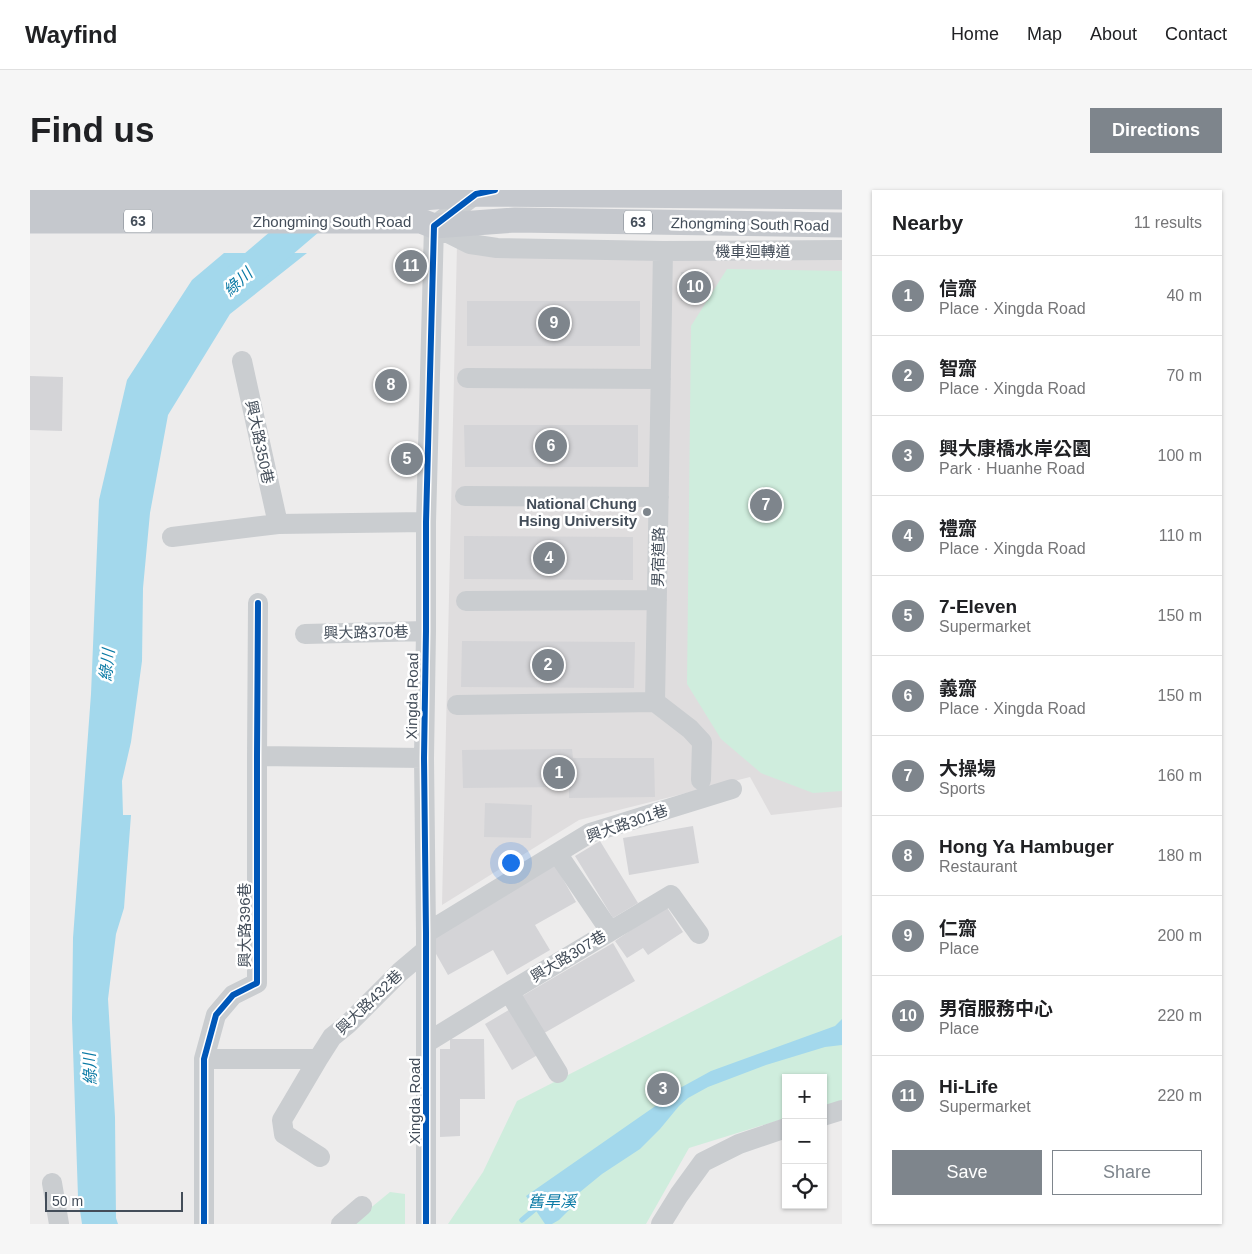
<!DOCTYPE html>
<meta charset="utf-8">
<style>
body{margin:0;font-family:Helvetica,"Noto Sans TC",sans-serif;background:#f6f6f6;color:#202124}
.controls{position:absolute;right:15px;bottom:15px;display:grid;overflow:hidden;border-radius:0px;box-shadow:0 1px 4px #0004}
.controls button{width:45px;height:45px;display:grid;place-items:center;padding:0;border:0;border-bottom:1px solid #e0e0e0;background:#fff;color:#202124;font:25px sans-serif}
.scale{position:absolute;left:15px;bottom:12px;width:138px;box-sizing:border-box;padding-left:5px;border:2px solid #434d59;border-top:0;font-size:14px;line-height:18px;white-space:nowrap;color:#434d59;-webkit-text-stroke:4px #fff;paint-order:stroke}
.you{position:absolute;left:480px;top:672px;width:18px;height:18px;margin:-12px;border:4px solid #fff;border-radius:50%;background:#1a73e8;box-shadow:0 0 0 8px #1a73e833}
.badge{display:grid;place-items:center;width:32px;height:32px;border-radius:50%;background:#7e858c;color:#fff;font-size:16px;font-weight:700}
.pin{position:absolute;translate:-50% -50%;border:2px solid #fff;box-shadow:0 1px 5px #0006}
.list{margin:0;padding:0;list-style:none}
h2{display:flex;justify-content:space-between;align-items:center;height:65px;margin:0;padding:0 20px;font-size:21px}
h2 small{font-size:16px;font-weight:400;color:#757577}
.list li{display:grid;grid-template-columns:32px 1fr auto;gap:15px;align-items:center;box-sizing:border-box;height:80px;padding:0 20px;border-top:1px solid #e0e0e0}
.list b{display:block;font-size:19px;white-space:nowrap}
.list p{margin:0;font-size:16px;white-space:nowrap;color:#757577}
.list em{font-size:16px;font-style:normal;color:#757577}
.actions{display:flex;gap:10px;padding:15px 20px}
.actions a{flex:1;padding:11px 0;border:1px solid #7e858c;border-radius:0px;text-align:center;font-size:18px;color:#7e858c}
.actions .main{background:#7e858c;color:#fff}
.icon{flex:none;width:28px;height:28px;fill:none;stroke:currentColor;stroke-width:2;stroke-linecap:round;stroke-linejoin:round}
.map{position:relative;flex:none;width:812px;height:1034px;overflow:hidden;border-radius:0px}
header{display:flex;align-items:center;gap:30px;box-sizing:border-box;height:70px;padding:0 25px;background:#fff;border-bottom:1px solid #e0e0e0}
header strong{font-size:24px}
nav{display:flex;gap:28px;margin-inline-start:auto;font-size:18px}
.intro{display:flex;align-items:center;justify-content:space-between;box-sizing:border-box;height:120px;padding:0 30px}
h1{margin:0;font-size:35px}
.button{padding:12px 22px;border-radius:0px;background:#7e858c;color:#fff;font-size:18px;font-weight:700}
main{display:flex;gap:30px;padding:0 30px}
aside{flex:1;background:#fff;border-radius:0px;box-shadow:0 1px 4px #0004}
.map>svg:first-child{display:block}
.education{fill:#dfddde}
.green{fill:#cfeddd}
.water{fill:#a3d8ec}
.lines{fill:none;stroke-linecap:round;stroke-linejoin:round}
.stream{stroke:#a3d8ec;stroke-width:5.5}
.river{stroke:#a3d8ec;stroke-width:32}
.building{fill:#d4d4d7}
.minor{stroke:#cacdd0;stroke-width:20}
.major{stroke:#c5c8cd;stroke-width:25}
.cycleway-casing{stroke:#fff;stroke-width:9}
.cycleway{stroke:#0057b8;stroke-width:6}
.poi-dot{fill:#7e858c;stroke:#fff;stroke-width:2}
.labels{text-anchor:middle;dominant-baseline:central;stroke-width:5;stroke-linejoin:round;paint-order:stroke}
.shield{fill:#fff;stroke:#7b828b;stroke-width:1}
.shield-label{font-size:14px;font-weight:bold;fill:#434d59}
.street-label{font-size:15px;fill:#434d59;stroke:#fff}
.poi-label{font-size:15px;font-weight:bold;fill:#434d59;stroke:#fff;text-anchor:end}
.water-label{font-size:16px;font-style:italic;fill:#0a7aa5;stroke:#fff}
</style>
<header>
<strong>Wayfind</strong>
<nav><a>Home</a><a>Map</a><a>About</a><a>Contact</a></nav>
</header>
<div class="intro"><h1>Find us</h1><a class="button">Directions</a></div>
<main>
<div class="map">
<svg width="812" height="1034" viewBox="0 0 812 1034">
<rect width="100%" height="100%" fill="#edecec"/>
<path class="education" d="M427,55L812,56V617L741,625L720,587L549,630L412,715Z"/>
<path class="green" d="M697,79L812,81V601L783,603L731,583L691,549L657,494L661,136Z
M812,745V911L793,916V888H756V928L659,958L616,1034H418L453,982L487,911Z
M360,1002L375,1004V1034H321Z"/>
<path class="water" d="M194,63H277L200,124L138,225L120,323L113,398L112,471L101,552L92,591L93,625H101L94,718L86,744L78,809L85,927L86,1028L88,1034H52L48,1007L42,829L43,748L61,504L69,310L97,190L162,90Z
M812,829V855L795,857L736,875L678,897L658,908L649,916L630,939L610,959L572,984L550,1002L541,1018L529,1030L522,1034H515L496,1006L624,917L650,898L681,881L805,836Z"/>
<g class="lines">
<path class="stream" d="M492,1030L511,1014"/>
<path class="river" d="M207,91L297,14"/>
</g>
<path class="building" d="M651,82H678V111H651Z
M437,111H610V156H437Z
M0,186L33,187L32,241L0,240Z
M434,235H608V277H435Z
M434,346L603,347V390L434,389Z
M432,451L605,452L604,498L431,497Z
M542,559L543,568H624L625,607L539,608V597L433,598L432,560Z
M455,613L502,615L501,648L454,647Z
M663,636L669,673L599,685L593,648Z
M570,651L608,713L583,728L545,666Z
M525,675L546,712L505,735L520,760L477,785L463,760L418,785L397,748Z
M636,716L653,742L618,765L613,758L597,768L585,751Z
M583,753L605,791L509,846L487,809Z
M484,817L511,863L482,880L455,834Z
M420,849H454L455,909H430V946L410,947V859H420Z"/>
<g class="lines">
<path class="minor" d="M404,36L440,54L467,58L633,61L812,60
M404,36L446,4V0
M633,61L625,512L660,539L672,552L671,590
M212,171L248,334L396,332
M437,188L631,189
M435,306L629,307
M142,347L248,334
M436,411L627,410
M275,444L396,441
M427,515L625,512
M227,566L394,568
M527,663L580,741
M396,743L560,643L702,599
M479,802L528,883
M396,853L479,802L641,705L669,744
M174,869H288
M793,926L812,920
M290,967L254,944L252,930L288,869L302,847L318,834L370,782L396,760
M22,993L29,1034
M174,1034V869L186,825L203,805L227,793V566L228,413
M311,1034L332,1016
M396,1034V743L394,568L396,441V332L404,36
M631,1034L649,1005L673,972L709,954L756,938"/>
<path class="major" d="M0,7L392,8L446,4L812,7
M0,31H391L404,36L485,30L812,35"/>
<g class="cycleway-casing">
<path id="cycleway" d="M174,1034V869L186,825L203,805L227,793V566L228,413
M396,1034V743L394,568L396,441V332L404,36L446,4L465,0"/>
</g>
<use href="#cycleway" class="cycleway"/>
</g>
<circle class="poi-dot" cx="617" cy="322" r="5"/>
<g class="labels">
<g class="shield">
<rect x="94" y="19.5" width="28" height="23" rx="4"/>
<rect x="594" y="20.5" width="28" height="23" rx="4"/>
</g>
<g class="shield-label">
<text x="108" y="31">63</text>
<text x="608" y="32">63</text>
</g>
<g class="street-label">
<text x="302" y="31">Zhongming South Road</text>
<text transform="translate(720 34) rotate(1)">Zhongming South Road</text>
<text x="723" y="61">機車迴轉道</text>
<text transform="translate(230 252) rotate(78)">興大路350巷</text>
<text transform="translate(628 367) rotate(-89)">男宿道路</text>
<text transform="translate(336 442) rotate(-1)">興大路370巷</text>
<text transform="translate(382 506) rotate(-89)">Xingda Road</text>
<text transform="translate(597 633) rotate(-19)">興大路301巷</text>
<text transform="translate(214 735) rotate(-90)">興大路396巷</text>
<text transform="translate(538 766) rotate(-31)">興大路307巷</text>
<text transform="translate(339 812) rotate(-44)">興大路432巷</text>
<text transform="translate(384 911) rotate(-90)">Xingda Road</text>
</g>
<g class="poi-label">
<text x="607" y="313">National Chung<tspan x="607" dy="17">Hsing University</tspan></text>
</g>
<g class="water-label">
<text transform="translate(208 92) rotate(-43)">綠川</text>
<text transform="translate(77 475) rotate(-84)">綠川</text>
<text transform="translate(60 879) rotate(-93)">綠川</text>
<text x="522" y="1011">舊旱溪</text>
</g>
</g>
</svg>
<div class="controls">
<button>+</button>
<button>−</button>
<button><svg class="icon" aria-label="locate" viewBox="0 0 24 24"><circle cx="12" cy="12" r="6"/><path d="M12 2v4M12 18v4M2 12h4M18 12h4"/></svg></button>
</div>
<div class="scale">50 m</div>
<div class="you"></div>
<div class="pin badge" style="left:529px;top:583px">1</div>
<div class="pin badge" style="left:518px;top:475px">2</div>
<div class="pin badge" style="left:633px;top:899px">3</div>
<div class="pin badge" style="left:519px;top:368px">4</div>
<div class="pin badge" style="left:377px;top:269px">5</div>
<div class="pin badge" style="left:521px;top:256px">6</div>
<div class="pin badge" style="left:736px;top:315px">7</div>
<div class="pin badge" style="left:361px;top:195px">8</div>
<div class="pin badge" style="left:524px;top:133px">9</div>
<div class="pin badge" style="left:665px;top:97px">10</div>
<div class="pin badge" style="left:381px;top:76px">11</div>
</div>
<aside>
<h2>Nearby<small>11 results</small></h2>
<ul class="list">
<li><span class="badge">1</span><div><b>信齋</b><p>Place · Xingda Road</p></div><em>40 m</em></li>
<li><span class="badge">2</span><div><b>智齋</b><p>Place · Xingda Road</p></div><em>70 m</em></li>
<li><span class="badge">3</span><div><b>興大康橋水岸公園</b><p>Park · Huanhe Road</p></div><em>100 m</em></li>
<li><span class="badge">4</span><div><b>禮齋</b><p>Place · Xingda Road</p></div><em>110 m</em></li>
<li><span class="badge">5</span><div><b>7-Eleven</b><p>Supermarket</p></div><em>150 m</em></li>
<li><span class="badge">6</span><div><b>義齋</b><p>Place · Xingda Road</p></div><em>150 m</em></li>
<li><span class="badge">7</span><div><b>大操場</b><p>Sports</p></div><em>160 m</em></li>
<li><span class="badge">8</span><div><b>Hong Ya Hambuger</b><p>Restaurant</p></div><em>180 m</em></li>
<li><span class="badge">9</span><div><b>仁齋</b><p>Place</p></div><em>200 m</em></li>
<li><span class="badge">10</span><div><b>男宿服務中心</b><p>Place</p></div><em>220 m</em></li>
<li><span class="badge">11</span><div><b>Hi-Life</b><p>Supermarket</p></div><em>220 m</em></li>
</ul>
<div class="actions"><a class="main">Save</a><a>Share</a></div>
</aside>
</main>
